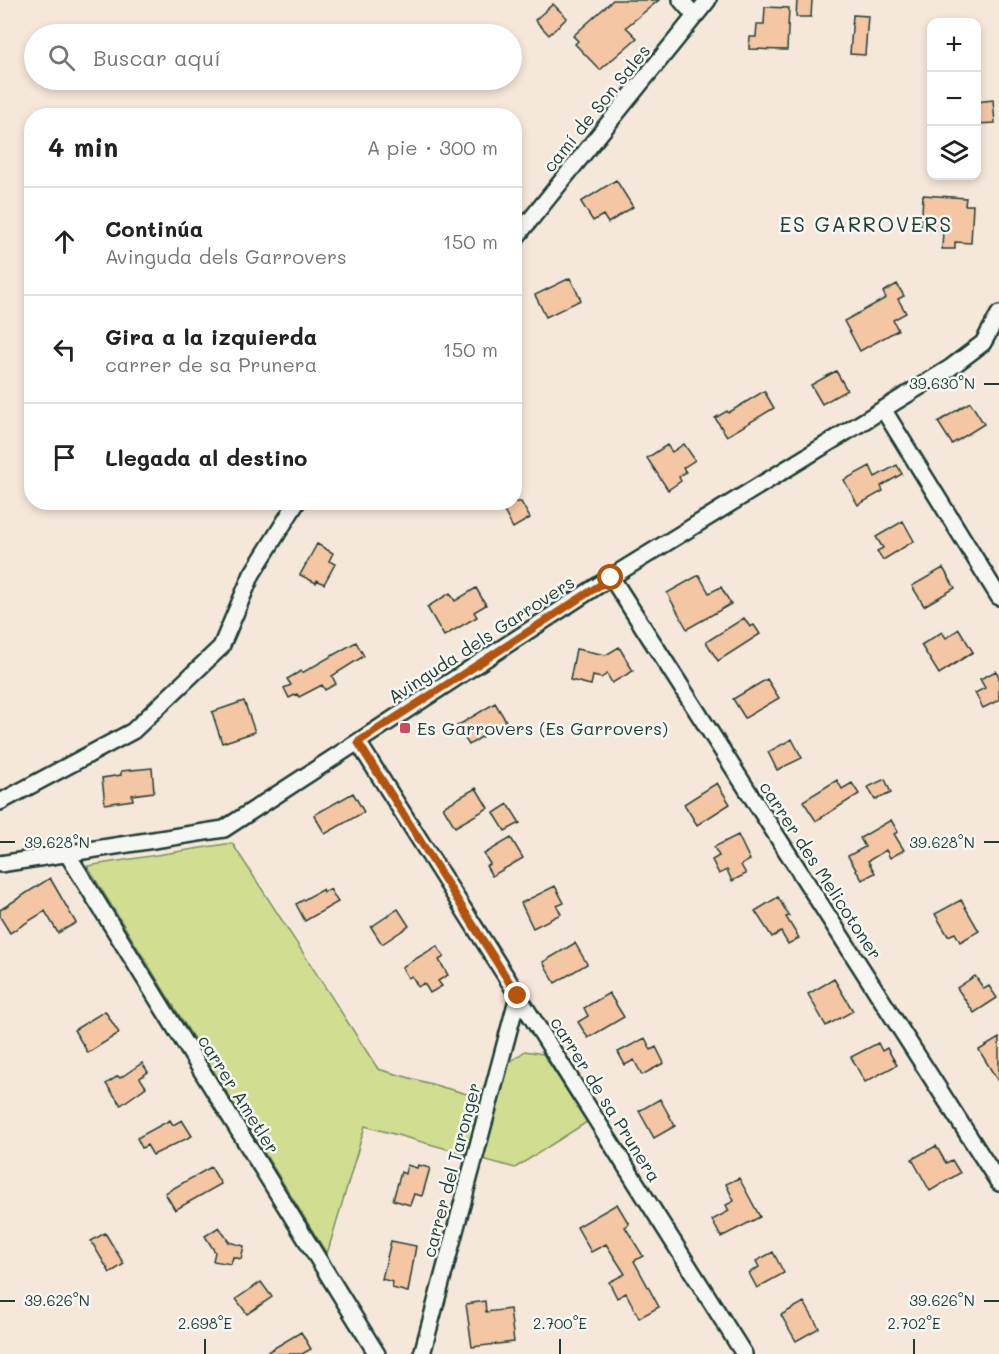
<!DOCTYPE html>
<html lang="es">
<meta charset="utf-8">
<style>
body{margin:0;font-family:Mali,sans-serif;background:#f6f6f6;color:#222}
.controls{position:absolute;right:18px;top:18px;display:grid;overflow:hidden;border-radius:12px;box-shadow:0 3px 9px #0003}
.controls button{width:54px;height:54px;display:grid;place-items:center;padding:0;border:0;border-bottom:2px solid #e0e0e0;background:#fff;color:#222;font:30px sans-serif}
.stop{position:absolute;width:18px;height:18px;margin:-14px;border:4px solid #b45309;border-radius:50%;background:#fff}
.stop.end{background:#b45309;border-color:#fff;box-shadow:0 2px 6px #0008}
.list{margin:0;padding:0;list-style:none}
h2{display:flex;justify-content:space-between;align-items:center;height:78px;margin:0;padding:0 24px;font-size:26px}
h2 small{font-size:20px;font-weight:400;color:#767676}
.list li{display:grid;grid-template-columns:39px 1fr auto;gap:18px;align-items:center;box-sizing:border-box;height:108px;padding:0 24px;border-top:2px solid #e0e0e0}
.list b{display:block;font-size:22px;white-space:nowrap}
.list p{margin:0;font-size:20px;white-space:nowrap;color:#767676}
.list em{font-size:20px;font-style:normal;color:#767676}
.icon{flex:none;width:33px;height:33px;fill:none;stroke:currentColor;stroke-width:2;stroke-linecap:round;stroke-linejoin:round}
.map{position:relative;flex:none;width:999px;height:1354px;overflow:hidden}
.search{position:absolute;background:#fff;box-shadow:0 3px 9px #0003;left:24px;top:24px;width:498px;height:66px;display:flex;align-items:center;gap:15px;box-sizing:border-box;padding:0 21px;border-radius:33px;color:#767676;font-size:22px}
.panel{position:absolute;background:#fff;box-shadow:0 3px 9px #0003;left:24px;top:108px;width:498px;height:402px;border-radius:24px}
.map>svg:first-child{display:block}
.green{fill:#d1de92;stroke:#788e63;stroke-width:1.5}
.building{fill:#f4c6a3;stroke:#1f3d34;stroke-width:1.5}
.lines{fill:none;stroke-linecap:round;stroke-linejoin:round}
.street-casing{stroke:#1f3d34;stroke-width:20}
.street{stroke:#f6f6f2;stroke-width:15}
.route{stroke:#b45309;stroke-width:8}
.ticks{fill:none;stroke:#1f3d34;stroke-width:2}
.poi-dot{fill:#d1495b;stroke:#f6f6f2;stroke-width:2}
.labels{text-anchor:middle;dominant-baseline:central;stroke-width:5;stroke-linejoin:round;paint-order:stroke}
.street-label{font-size:18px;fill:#1f3d34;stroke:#f6f6f2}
.poi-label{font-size:18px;fill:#1f3d34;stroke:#f6f6f2;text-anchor:start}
.quarter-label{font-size:21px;letter-spacing:1.5px;fill:#1f3d34;stroke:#f6f6f2}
.ticks-label{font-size:15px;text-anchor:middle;fill:#1f3d34;stroke:#f6f6f2;stroke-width:5;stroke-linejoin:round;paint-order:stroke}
</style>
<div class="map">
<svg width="999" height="1354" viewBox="0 0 999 1354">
<rect width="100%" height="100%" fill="#f5e8da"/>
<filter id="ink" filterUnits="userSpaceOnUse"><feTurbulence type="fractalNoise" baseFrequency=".0167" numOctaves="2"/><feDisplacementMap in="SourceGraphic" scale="12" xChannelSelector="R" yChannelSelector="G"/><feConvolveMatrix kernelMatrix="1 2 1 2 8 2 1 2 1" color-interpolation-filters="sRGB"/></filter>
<g filter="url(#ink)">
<path class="green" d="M232,843L378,1069L499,1103L509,1063L525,1051L543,1054L587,1122L515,1168L365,1126L327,1254L87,866Z"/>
<path class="building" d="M613,0H659L626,27L637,38L600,70L575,44L578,41L573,36Z
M797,0H812L811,17H796Z
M553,4L567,18L549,35L535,20Z
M765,7L789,8L787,50L749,49L750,37H756L757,24H764Z
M853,15L868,16L865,55L850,54Z
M993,100L995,123L976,124V102Z
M616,180L633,207L608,223L603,215L593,221L581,202Z
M923,195L966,198L965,205H973L971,243L955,242V249H942L943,230L921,229Z
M570,278L581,300L546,317L535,295Z
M897,284L904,296L898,299L906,313L893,320L898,330L860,351L844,321L886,298L883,292Z
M836,371L847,390L822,404L811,385Z
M764,391L774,408L727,436L715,418L727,411L728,413Z
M970,402L984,424L952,444L938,422Z
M684,444L695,460L683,468L686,472L679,477L681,481L668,490L647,458L667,445L672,452Z
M897,465L902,474L881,486L883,491L858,505L844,480L870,466L875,477Z
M499,502H521L530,518L513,528Z
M903,521L914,541L883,560L877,551L883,548L876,537Z
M317,544L333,553L329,561L335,564L324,584L317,580L316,583L300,575Z
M943,568L955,588L924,606L912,586Z
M699,575L709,593L721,587L731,604L687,629L667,593Z
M476,588L486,605L474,612L477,617L444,636L427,607L450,593L455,601Z
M744,618L750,627L754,625L760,634L718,661L706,642Z
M959,629L973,652L939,674L921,645L942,632L946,638Z
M356,642L364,656L332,676L336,684L325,690L322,685L299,697L297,694L289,698L284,688L291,685L287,679L301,671L302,673Z
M619,647L633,671L612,683L607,674L601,678L593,676L591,685L570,680L576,649L606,655Z
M996,671L999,677V700L983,708L975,693L985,688L980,679Z
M767,679L779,698L745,718L733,699Z
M244,701L255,732L222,743L212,712Z
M495,703L506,721L469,745L457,726Z
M792,739L802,758L777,770L768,752Z
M152,768L154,792L132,795L133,800L105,804L102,778L121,775V771Z
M885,779L891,793L875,800L868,787Z
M837,780L842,789L852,783L859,794L816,821L803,801Z
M717,783L730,804L697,825L684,804Z
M476,788L488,808L455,827L443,807Z
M353,793L364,812L325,834L314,815Z
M508,804L520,823L505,831L494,813Z
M891,820L898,832L894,834L904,850L890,858L886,850L868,861L875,873L862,880L848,856L865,847L860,838Z
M738,835L750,860L741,865L746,874L732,881L727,870L719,874L712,860L719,856L714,847Z
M511,838L523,858L492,876L486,866L490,864L484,854Z
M50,878L76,923L58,933L45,911L10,933L0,917V910Z
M555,886L564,903L557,906L561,914L533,928L521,903Z
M323,889L324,892L330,889L338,902L305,921L296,904Z
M778,897L789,916L786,917L799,938L788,944L781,932L772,937L755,911Z
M961,900L979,931L960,942L955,933L948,936L935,914Z
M398,909L409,926L382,944L371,927Z
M575,943L587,964L555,983L543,962Z
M437,946L444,957L439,960L448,975L438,981L442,986L430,993L424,983L418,987L412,976L408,978L402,967Z
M975,976L984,989L989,986L997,998L974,1013L957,988Z
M834,979L853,1011L826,1026L808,994Z
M609,993L624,1017L588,1038L578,1022L588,1016L584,1008Z
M105,1011L119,1033L88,1053L74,1030Z
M645,1038L651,1050L656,1047L664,1063L642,1075L634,1060L625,1065L618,1052Z
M999,1038V1083L979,1050Z
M878,1043L882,1051L887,1048L897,1065L865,1082L851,1057Z
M142,1063L148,1072L140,1078L146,1087L121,1105L106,1084L118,1076L120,1078Z
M660,1099L675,1126L654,1138L639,1111Z
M170,1120L173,1125L182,1120L192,1136L153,1155L147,1145L142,1148L137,1138Z
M936,1146L946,1163L952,1160L960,1173L930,1191L912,1159Z
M407,1165L417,1168L418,1165L430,1168L422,1196L414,1194L410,1205L393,1200L401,1172L405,1174Z
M211,1167L221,1184L175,1210L165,1193Z
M739,1178L760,1217L721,1237L712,1220L729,1211L726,1205L734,1201L726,1184Z
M617,1204L629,1224L625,1227L643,1256L634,1261L659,1307L639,1318L626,1293L617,1298L609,1282L625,1274L606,1244L591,1252L577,1227Z
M219,1227L229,1242L244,1246L241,1259L233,1257L231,1264L213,1261L215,1252L205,1236Z
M105,1233L124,1264L110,1273L91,1241Z
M391,1241L416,1246L408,1292L392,1288L393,1282L382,1279Z
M773,1252L784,1273L757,1288L749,1273L759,1267L756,1261Z
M261,1282L272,1297L247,1314L236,1299Z
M485,1301L486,1312L510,1309L514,1342L472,1347L466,1304Z
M804,1302L819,1328L796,1341L781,1315Z
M301,1332L311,1349L302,1354H264Z"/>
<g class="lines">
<g class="street-casing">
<path id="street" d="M681,0L695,16
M514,240L708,0
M883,409L999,597
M611,577L999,1183
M358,742L744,1354
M0,802L133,731L221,647L252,574L297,502
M68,855L377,1354
M0,864L224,829L611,577L950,368L983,343L999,314
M422,1354L518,996"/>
</g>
<use href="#street" class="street"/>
</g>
</g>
<g class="lines" filter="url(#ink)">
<path class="route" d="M518,996L358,742L611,578"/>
</g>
<path class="ticks" d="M984,384H999M0,842H15M984,842H999M0,1301H15M984,1301H999M205,1339V1354M560,1339V1354M914,1339V1354"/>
<rect class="poi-dot" x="399" y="722" width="12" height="12" rx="3"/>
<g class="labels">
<g class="street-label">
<text transform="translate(596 108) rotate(-51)">camí de Son Sales</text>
<text transform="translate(481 639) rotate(-33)">Avinguda dels Garrovers</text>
<text transform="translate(821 870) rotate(57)">carrer des Melicotoner</text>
<text transform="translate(239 1094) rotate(58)">carrer Ametler</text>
<text transform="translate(606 1099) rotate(58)">carrer de sa Prunera</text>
<text transform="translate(451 1170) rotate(-75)">carrer del Taronger</text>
</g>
<g class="poi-label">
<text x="417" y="728">Es Garrovers (Es Garrovers)</text>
</g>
<g class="quarter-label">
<text x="866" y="223">ES GARROVERS</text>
</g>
</g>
<g class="ticks-label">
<text x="942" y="389">39.630°N</text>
<text x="57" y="848">39.628°N</text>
<text x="942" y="848">39.628°N</text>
<text x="57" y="1306">39.626°N</text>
<text x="942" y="1306">39.626°N</text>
<text x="205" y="1329">2.698°E</text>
<text x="560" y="1329">2.700°E</text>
<text x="914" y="1329">2.702°E</text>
</g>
</svg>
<div class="controls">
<button>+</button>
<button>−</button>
<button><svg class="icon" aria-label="layers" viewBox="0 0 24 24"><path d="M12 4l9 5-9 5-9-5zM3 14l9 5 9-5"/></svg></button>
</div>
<div class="stop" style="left:611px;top:578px"></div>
<div class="stop end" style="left:518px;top:996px"></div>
<div class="search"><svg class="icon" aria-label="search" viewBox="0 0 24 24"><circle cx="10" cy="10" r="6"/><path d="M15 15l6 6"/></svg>Buscar aquí</div>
<section class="panel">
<h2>4 min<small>A pie · 300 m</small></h2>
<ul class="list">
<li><svg class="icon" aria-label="ahead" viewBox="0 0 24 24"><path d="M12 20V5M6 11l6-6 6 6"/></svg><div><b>Continúa</b><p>Avinguda dels Garrovers</p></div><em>150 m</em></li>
<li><svg class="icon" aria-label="left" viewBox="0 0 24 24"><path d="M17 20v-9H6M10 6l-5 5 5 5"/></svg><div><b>Gira a la izquierda</b><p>carrer de sa Prunera</p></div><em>150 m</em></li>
<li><svg class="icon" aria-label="arrive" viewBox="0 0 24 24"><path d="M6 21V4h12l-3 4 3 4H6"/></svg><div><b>Llegada al destino</b></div></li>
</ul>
</section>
</div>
